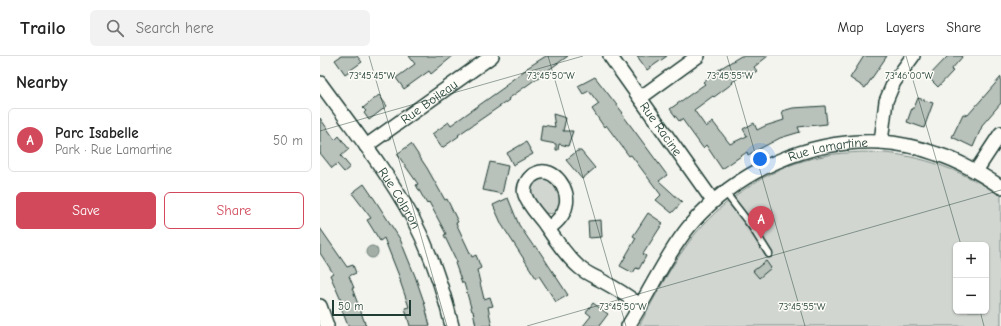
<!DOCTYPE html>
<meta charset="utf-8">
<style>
body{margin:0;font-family:"Comic Neue",sans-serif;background:#f2f2f2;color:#222}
.controls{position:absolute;right:12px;bottom:12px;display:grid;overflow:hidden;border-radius:6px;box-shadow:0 1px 3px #0004}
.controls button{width:36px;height:36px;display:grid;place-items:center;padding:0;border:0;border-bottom:1px solid #e0e0e0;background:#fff;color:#222;font:20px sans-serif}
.scale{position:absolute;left:12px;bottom:10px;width:79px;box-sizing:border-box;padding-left:4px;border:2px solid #1f3d34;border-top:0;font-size:11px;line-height:14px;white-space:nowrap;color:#1f3d34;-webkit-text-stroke:3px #fdfcf7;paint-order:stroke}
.you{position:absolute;left:440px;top:103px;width:14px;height:14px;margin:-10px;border:3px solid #fff;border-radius:50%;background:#1a73e8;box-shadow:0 0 0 6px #1a73e833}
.badge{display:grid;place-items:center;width:26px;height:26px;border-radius:50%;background:#d1495b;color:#fff;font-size:13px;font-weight:700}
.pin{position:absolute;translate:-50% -33px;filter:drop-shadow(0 1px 2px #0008)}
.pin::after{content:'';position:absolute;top:21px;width:14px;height:12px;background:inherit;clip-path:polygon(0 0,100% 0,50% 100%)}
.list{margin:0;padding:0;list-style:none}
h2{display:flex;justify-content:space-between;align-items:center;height:52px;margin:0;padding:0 16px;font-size:17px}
h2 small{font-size:13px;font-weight:400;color:#767676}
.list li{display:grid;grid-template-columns:26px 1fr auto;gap:12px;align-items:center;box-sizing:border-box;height:64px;margin:0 8px 8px;padding:0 8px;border:1px solid #e0e0e0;border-radius:6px}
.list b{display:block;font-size:15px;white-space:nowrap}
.list p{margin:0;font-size:13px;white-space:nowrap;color:#767676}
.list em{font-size:13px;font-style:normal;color:#767676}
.actions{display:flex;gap:8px;padding:12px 16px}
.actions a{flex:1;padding:9px 0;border:1px solid #d1495b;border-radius:6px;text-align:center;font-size:14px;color:#d1495b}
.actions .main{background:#d1495b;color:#fff}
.icon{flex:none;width:22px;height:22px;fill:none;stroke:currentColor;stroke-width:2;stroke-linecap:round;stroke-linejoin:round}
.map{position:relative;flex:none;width:681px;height:270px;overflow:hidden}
header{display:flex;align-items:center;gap:24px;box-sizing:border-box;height:56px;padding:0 20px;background:#fff;border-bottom:1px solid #e0e0e0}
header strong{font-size:19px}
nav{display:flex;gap:22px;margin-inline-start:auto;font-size:14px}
.search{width:280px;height:36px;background:#f2f2f2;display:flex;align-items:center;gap:10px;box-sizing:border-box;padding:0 14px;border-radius:6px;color:#767676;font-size:15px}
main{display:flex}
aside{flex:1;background:#fff}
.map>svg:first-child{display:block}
.green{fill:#d1d6d1;stroke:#788a82;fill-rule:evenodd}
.water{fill:#a3aea7;stroke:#6e8179}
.building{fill:#b9c1bb;stroke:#1f3d34}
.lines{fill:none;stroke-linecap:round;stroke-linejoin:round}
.lane-casing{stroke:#1f3d34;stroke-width:9}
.street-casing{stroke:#1f3d34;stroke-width:16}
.lane{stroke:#fdfcf7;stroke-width:6}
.street{stroke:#fdfcf7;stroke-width:13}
.ticks{fill:none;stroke:#1f3d34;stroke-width:1;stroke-opacity:0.45}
.labels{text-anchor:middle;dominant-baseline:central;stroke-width:3;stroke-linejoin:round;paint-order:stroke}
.street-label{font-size:13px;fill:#1f3d34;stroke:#fdfcf7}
.ticks-label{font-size:10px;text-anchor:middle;fill:#1f3d34;stroke:#fdfcf7;stroke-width:3;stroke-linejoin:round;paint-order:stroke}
</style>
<header>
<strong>Trailo</strong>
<div class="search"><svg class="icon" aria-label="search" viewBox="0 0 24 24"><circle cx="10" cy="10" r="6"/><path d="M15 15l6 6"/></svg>Search here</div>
<nav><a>Map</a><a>Layers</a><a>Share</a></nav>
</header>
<main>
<aside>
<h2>Nearby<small></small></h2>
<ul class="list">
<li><span class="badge">A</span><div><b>Parc Isabelle</b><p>Park · Rue Lamartine</p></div><em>50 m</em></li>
</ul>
<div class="actions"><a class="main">Save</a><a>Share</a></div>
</aside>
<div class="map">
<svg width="681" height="270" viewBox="0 0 681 270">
<rect width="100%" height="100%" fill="#f4f4ef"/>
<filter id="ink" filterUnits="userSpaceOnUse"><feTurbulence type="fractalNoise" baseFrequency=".025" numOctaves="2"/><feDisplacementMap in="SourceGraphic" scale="8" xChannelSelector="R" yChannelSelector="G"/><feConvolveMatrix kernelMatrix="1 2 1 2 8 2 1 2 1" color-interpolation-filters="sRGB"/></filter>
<g filter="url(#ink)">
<path class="green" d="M542,96C596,96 636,112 681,139V270H319C336,239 353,205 376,177C408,139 454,109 503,100C516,97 529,97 542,96ZM636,189H666V255H636Z
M217,122H228C237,132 246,144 235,156C232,158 229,158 226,157C220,155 208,137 211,130C212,127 215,125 217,122Z"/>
<path class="water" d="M46 196a6 6 0 1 1 12 0a6 6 0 1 1-12 0Z"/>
<path class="building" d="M21,0H37L42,6L25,18L15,4Z
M89,0H133L111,18L109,15L84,33L76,22L95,8Z
M226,0H248L188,43L189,44L138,79L139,80L122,92L112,78L129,66L131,69L158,50L186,30L185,29L208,12H207Z
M317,0H347L327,14Z
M421,0H448L434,11L437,15L428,20L426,17L412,26L413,27L394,41L393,40L374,54L386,71L393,66L410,88L427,80L423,73L434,67L437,74L445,70L464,64L462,55L473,52L505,50L507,68L478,71L480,76L460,82L428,99L427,96L402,113L386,89L383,92L362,63L359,65L350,53L385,28L383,26L401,12Z
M544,0H567L545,32L530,22Z
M628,0H643L631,14L633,15L618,31L608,21Z
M275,21L303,57L302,58L347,119L339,125L362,146L352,157L336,144L341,139L311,99L309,100L286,69L284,71L272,53L279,48L269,35L263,38L258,30Z
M681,21V47L663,68L653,91L632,81L643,58L648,59Z
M59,39L67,50L49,64L44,57L46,55L43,52Z
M598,42L613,47L604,72L587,66L592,52H594Z
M233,58L246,62L243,75H253L248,90L239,88L238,94H236V88L220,85L222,69L235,71Z
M0,62L15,84L19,80L29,93L21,100L30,111L24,116L17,108L12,112L0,97Z
M206,86L213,98L193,109L187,97Z
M91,88L107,112L125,144L127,143L138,166L136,167L152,201L156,199L161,212L157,214L164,243L170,241L173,250L168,251L172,270H156L153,255H152L144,227H142L135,207L137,206L124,179L126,178L109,146L107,148L96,129L98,128L77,98Z
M257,95H261L275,112L262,123L246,104Z
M170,106L188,110L182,138L163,134Z
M44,128L55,144L80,183L95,220L104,246L110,270H90L85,252L89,251L80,225H81L64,182L60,185L47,164L51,162L32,137Z
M188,142L199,169L214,191L216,190L248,239L236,246L219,220L216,222L182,169L173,149Z
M328,157L343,167L323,198L326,200L319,213L316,212L313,217L300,210L316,182L313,180Z
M281,164L282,181L269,182L268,165Z
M0,172L27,211L33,209L36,217L29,220L34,232H32L46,270H28L20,249H23L10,219L13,217L0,197Z
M446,205L451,212L439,222L433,215Z
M273,247L288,258L279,270H263L271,260L266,256Z"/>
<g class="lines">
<g class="lane-casing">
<path id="lane" d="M405,136L432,171L449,198"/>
</g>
<g class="street-casing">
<g id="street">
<path id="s1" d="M290,0L393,145"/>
<path id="s2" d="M0,27C32,71 66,114 92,161C110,195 123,232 132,270"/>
<path d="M320,42L378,0"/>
<path d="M561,86L566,45L574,26L593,0"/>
<path id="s3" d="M46,90L172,0"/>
<path d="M656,115L681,77"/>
<path d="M228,173C236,167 244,160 246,149C250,134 234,110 217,117C209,120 202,130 205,139C208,149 218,159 224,167C235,183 246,200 260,212C267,218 276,221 284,226C297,233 309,241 320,249"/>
<path d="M0,250L7,270"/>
<path id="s4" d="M308,270C330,236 346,198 372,167C418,114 490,83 560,86C578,87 600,92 617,98C640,105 661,118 681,131"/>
</g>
</g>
<use href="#lane" class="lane"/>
<use href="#street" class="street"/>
</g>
</g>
<path class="ticks" d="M49,0L127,270M228,0L306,270M407,0L485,270M586,0L641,189M0,75L263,0M660,255L664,270M207,270L681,134"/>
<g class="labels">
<g class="street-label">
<text stroke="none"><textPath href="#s3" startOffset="77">Rue Boileau</textPath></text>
<text stroke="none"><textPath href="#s1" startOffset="89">Rue Racine</textPath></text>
<text stroke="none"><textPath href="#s4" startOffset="280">Rue Lamartine</textPath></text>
<text stroke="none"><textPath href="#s2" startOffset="140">Rue Colpron</textPath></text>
</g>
</g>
<g class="ticks-label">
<text x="52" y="23">73°45'45"W</text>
<text x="231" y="23">73°45'50"W</text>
<text x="410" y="23">73°45'55"W</text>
<text x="589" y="23">73°46'00"W</text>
<text x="303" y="254">73°45'50"W</text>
<text x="482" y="254">73°45'55"W</text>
</g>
</svg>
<div class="controls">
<button>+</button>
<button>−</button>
</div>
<div class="scale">50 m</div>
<div class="you"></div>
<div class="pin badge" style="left:441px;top:183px">A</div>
</div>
</main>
